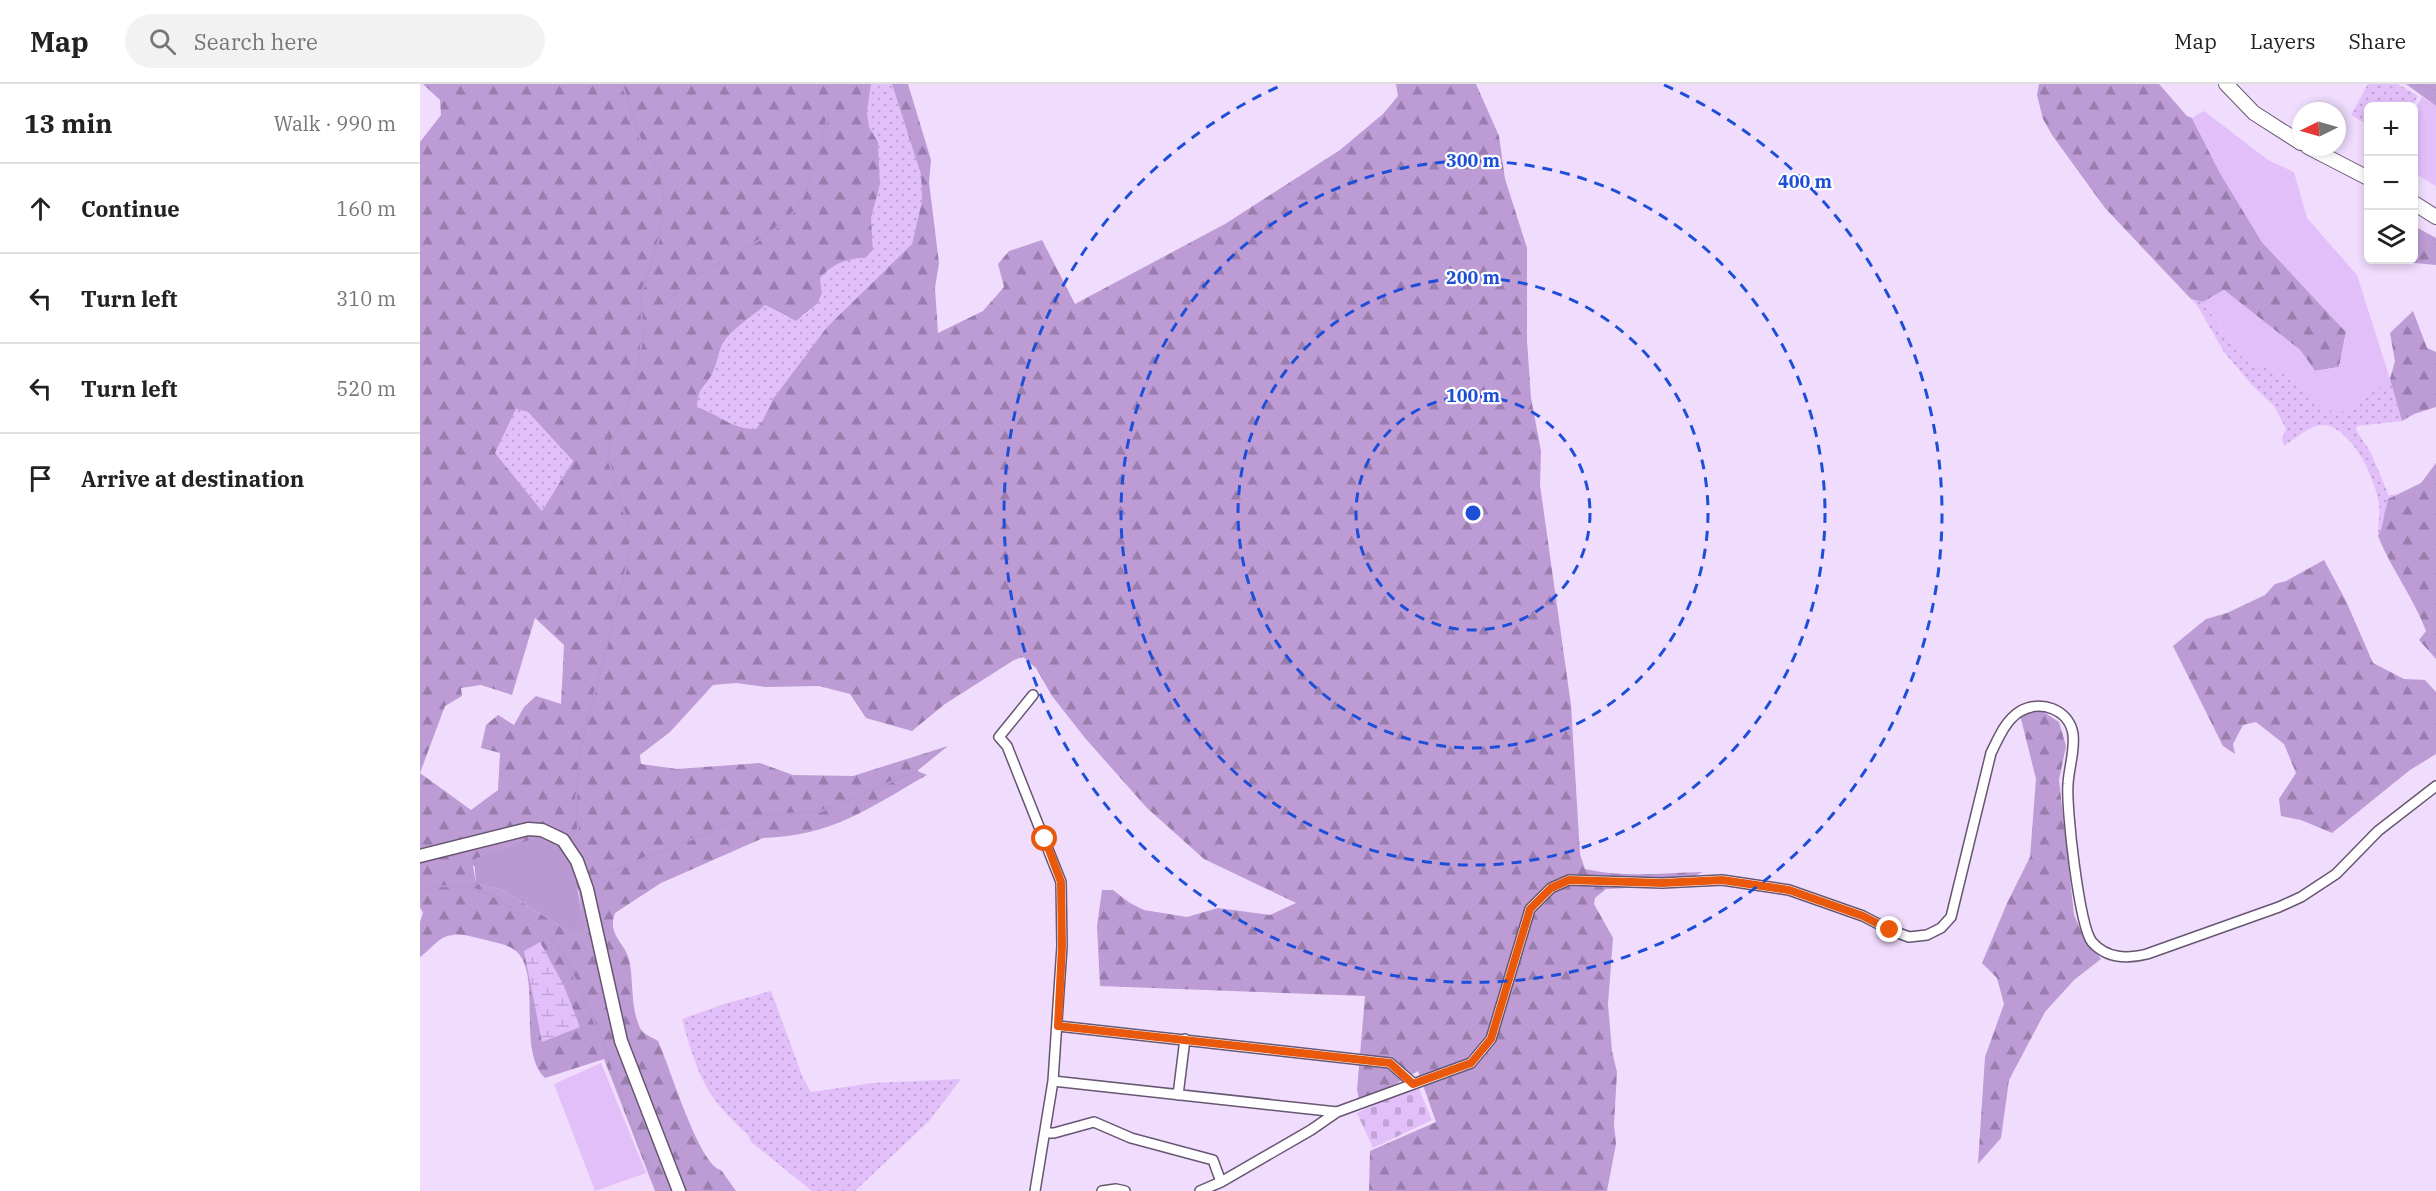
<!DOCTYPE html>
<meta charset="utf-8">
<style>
body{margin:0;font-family:"IBM Plex Serif",serif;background:#f2f2f2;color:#222}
.controls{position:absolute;right:18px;top:18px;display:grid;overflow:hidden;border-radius:9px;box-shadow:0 3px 9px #0003}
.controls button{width:54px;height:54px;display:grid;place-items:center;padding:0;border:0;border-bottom:2px solid #e0e0e0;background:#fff;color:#222;font:30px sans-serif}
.compass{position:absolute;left:1872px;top:18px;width:54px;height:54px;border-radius:50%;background:#fff;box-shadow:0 3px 9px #0003;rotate:265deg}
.stop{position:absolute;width:18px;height:18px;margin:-14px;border:4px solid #ea580c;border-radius:50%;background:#fff}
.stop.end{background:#ea580c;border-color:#fff;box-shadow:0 2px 6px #0008}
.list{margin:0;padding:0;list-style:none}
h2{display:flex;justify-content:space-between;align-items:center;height:78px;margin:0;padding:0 24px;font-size:26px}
h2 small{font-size:20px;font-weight:400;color:#767676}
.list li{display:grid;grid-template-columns:39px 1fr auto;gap:18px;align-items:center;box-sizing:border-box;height:90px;padding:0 24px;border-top:2px solid #e0e0e0}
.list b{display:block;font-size:22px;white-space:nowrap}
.list em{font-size:20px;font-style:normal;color:#767676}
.icon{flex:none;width:33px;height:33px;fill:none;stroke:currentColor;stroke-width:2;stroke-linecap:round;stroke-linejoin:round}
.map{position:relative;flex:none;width:2016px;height:1107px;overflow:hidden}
header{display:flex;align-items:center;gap:36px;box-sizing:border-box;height:84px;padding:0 30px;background:#fff;border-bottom:2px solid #e0e0e0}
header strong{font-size:28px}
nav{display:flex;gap:33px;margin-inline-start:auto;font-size:21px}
.search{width:420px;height:54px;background:#f2f2f2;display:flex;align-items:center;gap:15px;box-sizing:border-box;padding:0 21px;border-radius:33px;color:#767676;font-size:22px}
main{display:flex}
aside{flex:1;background:#fff}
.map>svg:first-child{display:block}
.grass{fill:url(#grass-dots)}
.forest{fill:url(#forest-firs);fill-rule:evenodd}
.wetland{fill:url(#wetland-marsh)}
.cemetery{fill:url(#cemetery-stones)}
.garden{fill:#e2bff9}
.water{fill:#ba98d1}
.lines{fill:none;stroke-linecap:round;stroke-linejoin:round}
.stream{stroke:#ba98d1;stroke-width:2}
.minor-casing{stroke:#675672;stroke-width:12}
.tertiary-casing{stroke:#675672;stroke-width:15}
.secondary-casing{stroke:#675672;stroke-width:16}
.minor{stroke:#fff;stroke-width:9}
.tertiary{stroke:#fff;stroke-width:12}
.secondary{stroke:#fff;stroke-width:14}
.route{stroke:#ea580c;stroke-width:8}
.ring{fill:none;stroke:#1d4ed8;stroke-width:3;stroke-dasharray:10 8}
.centre{fill:#1d4ed8;stroke:#fff;stroke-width:3}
.ring-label{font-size:18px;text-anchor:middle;font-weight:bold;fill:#1d4ed8;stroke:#fff;stroke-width:4.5;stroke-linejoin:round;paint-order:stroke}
</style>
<header>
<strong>Map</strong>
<div class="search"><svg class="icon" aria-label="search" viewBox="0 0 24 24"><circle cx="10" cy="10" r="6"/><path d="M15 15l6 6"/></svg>Search here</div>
<nav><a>Map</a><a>Layers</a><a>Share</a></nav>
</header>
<main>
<aside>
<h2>13 min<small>Walk · 990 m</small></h2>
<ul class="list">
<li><svg class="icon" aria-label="ahead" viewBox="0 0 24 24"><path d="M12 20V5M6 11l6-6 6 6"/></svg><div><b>Continue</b></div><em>160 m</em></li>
<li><svg class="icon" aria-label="left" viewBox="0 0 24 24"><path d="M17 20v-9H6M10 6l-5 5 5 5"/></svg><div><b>Turn left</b></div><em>310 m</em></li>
<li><svg class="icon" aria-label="left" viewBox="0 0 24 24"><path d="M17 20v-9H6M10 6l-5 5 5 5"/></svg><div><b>Turn left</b></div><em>520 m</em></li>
<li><svg class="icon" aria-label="arrive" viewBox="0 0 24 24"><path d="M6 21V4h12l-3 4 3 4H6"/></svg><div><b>Arrive at destination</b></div></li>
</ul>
</aside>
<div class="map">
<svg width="2016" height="1107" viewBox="0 0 2016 1107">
<defs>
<pattern id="grass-dots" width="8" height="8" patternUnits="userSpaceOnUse" patternTransform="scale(1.5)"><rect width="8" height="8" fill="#e2bff9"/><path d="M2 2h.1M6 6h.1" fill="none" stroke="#c1a3d5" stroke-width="1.8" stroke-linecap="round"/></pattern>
<pattern id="forest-firs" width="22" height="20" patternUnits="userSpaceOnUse" patternTransform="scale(1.5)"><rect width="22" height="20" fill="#bd9bd4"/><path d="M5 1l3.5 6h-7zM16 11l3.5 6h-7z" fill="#997dac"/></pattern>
<pattern id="wetland-marsh" width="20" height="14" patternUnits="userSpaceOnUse" patternTransform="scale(1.5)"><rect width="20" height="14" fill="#e2bff9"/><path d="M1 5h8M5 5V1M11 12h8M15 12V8" fill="none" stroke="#c1a3d5"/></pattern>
<pattern id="cemetery-stones" width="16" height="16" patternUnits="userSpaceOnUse" patternTransform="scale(1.5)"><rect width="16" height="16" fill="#e2bff9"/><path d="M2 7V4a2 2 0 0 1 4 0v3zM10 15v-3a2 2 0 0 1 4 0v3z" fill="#c1a3d5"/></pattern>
</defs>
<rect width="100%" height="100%" fill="#f0dcfd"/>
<path class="grass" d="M451,0H472L501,91L502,117L492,160L407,243L353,315L343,336L336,345C313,346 298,330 277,323C279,300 284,306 292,290C297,281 298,268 303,259C311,245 332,233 345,221L366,233L384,232L398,219L402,209L400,194C412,180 427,174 445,174L453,166L451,134L460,100L458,58L449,43L447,28Z
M1948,0H1978L1998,12L1992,22H1948V41L1931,31Z
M1771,215L1783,218L1821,272L1868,292L1912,327H1927L1970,295L1982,337L1937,342L1936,346L1951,369L1969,412L1978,409L1968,415L1961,446L1958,452C1958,440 1961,426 1958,415C1954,391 1926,333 1896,342C1885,346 1874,355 1864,362L1862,355L1866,345L1854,322L1831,300L1804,268L1777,221Z
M96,325L108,328L153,377L122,427L75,369Z
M351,907L383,994L391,1008L453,999L541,995L509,1037L435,1107H392L331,1058L328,1051C285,1012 277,990 262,935L304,920Z"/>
<path class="forest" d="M3,0H451L447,28L449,43L458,58L460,100L451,134L453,166L445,174C427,174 412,180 400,194L402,209L398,219L376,237L345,221C332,233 311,245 303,259C298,268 297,280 292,290C284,306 279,300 277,323C298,330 313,346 336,345L343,336L353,315L407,243L492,160L502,117L501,91L472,0H488L511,76L509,98L519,179L515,204L518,249L563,227L584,203L578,180L589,167L622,156L655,220L805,140L920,66L963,30L978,12L976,0H1056L1079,52L1085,95L1107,164V257L1111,314L1121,367L1120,401L1151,621L1160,770L1165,785C1204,794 1243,789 1283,788L1253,802L1186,805L1175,814L1174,820L1193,854L1188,920L1192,967L1197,988L1194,1041L1196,1060L1187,1107H949L950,1067L1016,1038L998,987L940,1020L937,1006L945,912L680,902L677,842L682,806H693L710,819L724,826L767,833L798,824L850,831L876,819L784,775L727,724L665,654L632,612L616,584L603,573L594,576L525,620L492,647L446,634L430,610L399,602L345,603L316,599L293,601L250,648L220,671L221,680L257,685L340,679L373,691L433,692L528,662L497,687L507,691C449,724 412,752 343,754L241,799L195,829C187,850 204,858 209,875C214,898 210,922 220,944C224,951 232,953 238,957C249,980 279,1082 301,1086L316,1107H235L184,975L125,994C96,966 123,891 96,867C89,861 78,859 70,857C52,853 33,844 17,858C11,863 7,868 0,873V838L3,829L0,823V58L21,31L20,16ZM96,325L108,328L153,377L122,427L75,369ZM115,534L144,561L141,620L116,612L104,623L94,641L78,631L66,641L61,664L80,669L78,706L51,726L0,689L25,622L42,612L41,604L61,601L92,611ZM145,765L159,809L163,846L145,845L82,806L56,799L53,782Z
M1619,0H1739L1767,32L1772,34L1800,89L1842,158L1926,248L1919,283L1895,287L1880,266L1804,206L1783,218L1771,215L1685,124L1632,51L1623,35L1617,11Z
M1986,0H2016V22Z
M1994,142L2016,154V181L1965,176H1994Z
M1993,227L2007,264L2016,268V323L1994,330L1982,337L1970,295L1975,277L1970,249Z
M2016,379V575L1999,556L2006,547C1994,514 1971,485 1958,452L1961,446L1968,415L2001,399Z
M1904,476L1926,517L1953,579L1984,595L2005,596L2016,608V670L1990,686L1912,749L1881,736L1861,732L1859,715L1876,689L1864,660L1836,638L1823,641L1813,660L1815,670L1803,662L1753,562L1786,535L1807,529L1845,511L1855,500L1866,497Z
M1622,627L1639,638L1646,662L1639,696L1654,831L1666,857L1681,875L1654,896L1625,928L1589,996L1581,1054L1558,1080L1565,973L1584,920L1577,894L1562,879L1588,817L1610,773L1616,695L1600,631Z"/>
<path class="wetland" d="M120,858L144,902L160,943L122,958L104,867Z"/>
<path class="cemetery" d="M997,1000L1012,1036L953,1064L937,1029Z"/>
<path class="garden" d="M2002,13L2016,22V102L1994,89V27Z
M1784,27L1848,76L1874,88L1887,134L1937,191L1970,295L1927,327L1912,328L1868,292L1821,272L1783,218L1804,206L1880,266L1895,287L1919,283L1926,248L1842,158L1800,89L1772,34Z
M181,979L226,1089L175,1107L134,1000Z"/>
<path class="water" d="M118,753C127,756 137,758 144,764C155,776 161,828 164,846L156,848L145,845L82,806L56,799L54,775Z"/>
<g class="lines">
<path class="stream" d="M1998,0L2016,6
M223,249C239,223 262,201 288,185C313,171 358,149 375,126C395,98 400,59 409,27
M149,758L158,744L156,715L161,663L210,469V448L188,374L190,361L215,303L223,249L220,214L240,152L244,117L241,90L220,55L202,0
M169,797L308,740L345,731L399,728L497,687
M52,804L75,813L125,847L143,869L184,959L219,1063L243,1107
M0,806L20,802L52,804L58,799"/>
<g class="minor-casing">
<path id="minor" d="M613,611L579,653L587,662L641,798L642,862L633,997L615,1107
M638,942L970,979L994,1000
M633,997L917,1028
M758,1011L765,955
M626,1049H634L674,1038L711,1054L793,1076L801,1098
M682,1107L696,1105L705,1107
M780,1107L801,1098L891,1046L917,1028L1051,979L1071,955L1110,825L1131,804L1149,796L1242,799L1302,796L1369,806L1443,832L1470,846L1489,853L1507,851L1521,844L1531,833L1571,669C1578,655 1585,637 1599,628C1620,615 1649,625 1653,650C1655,667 1649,683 1648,700C1646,724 1659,841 1672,858C1687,875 1707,875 1727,870L1859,823L1881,813L1916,790L1958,747L2016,702"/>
</g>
<g class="tertiary-casing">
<path id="tertiary" d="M0,772L108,745L122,746L143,756L157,777L167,805L201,957L259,1107"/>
</g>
<g class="secondary-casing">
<path id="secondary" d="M1806,0L1834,29L1881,59
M1888,63L1948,94
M1994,119L2016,133"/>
</g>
<use href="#minor" class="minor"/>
<use href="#tertiary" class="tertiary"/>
<use href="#secondary" class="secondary"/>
</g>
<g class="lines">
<path class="route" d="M625,755L641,798L642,862L638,942L970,979L993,1000L1051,979L1071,955L1110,825L1131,804L1149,796L1242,799L1302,796L1369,806L1443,832L1470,846"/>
</g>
<g class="ring">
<circle cx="1053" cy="429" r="117"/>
<circle cx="1053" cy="429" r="235"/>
<circle cx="1053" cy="429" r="352"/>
<path d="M1244 1A469 469 0 1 1 862 1"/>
</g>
<circle cx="1053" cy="429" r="9" class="centre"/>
<g class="ring-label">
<text x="1053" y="83">300 m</text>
<text x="1385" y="104">400 m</text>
<text x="1053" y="200">200 m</text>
<text x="1053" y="318">100 m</text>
</g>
</svg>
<div class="controls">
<button>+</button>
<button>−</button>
<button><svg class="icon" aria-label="layers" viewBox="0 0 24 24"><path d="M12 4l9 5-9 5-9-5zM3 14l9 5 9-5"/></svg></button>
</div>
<svg class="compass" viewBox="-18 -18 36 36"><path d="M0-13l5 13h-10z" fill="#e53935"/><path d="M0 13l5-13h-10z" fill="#767676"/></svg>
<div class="stop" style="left:625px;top:755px"></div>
<div class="stop end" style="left:1470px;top:846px"></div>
</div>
</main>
